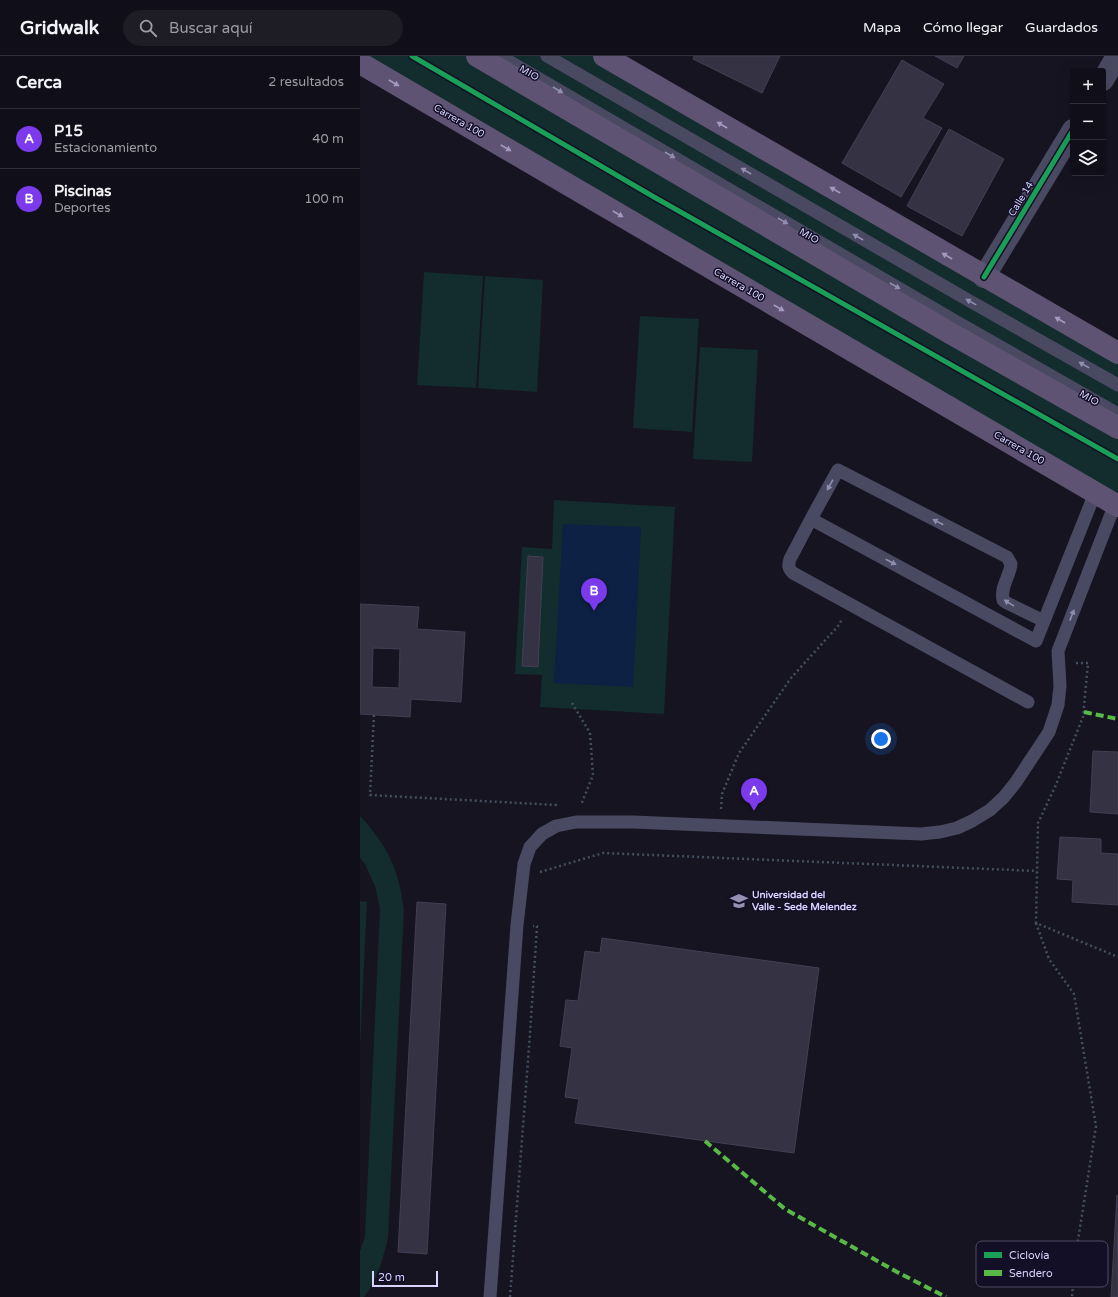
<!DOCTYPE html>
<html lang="es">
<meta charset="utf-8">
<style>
body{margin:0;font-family:"Varela Round",sans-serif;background:#1e1d26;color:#f1f3f6}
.controls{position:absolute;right:12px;top:12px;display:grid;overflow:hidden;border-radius:4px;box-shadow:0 4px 16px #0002}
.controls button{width:36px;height:36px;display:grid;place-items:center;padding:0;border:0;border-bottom:1px solid #302f38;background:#100f19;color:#f1f3f6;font:20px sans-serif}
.scale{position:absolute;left:12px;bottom:10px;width:66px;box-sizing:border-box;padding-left:4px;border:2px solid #d9d4ff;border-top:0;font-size:11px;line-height:14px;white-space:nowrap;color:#d9d4ff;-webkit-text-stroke:3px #130f26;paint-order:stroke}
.you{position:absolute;left:521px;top:683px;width:14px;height:14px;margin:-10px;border:3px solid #fff;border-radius:50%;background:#1a73e8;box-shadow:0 0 0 6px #1a73e833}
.badge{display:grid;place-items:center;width:26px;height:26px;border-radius:50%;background:#7c3aed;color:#fff;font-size:13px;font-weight:700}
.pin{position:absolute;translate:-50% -33px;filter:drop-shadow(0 1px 2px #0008)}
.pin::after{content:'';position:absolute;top:21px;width:14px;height:12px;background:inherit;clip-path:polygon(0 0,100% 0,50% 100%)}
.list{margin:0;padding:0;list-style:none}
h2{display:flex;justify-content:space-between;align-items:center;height:52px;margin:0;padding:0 16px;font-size:17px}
h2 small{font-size:13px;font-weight:400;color:#9c9ca2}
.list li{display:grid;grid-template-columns:26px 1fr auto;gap:12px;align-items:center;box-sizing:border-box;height:60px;padding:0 16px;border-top:1px solid #302f38}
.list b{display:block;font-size:15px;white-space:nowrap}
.list p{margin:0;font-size:13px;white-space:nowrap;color:#9c9ca2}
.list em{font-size:13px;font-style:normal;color:#9c9ca2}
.icon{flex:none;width:22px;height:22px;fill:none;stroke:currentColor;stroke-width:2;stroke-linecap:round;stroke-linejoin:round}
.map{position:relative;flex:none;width:758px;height:1241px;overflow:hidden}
header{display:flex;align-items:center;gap:24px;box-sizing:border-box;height:56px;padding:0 20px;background:#100f19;border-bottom:1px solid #302f38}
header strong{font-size:19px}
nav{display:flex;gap:22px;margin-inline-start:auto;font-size:14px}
.search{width:280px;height:36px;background:#1e1d26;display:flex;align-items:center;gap:10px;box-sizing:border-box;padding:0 14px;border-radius:22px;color:#9c9ca2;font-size:15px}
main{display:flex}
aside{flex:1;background:#100f19}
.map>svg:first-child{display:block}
.green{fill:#132c2d}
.water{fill:#0d2144}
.building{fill:#343243;stroke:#433f54;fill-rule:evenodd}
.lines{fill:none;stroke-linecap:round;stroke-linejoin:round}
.path{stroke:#44505f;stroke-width:2.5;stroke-dasharray:2 3;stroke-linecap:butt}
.service{stroke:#4a4962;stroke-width:13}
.minor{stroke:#4a4962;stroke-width:22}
.primary{stroke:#5e5373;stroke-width:22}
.quiet{stroke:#58b947;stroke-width:4;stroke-dasharray:8 4;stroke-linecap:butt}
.cycleway-casing{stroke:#130f26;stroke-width:8}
.cycleway{stroke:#1a9f57;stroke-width:5}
.oneway{fill:#a29ac0}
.oneway2{fill:#928eb0}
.labels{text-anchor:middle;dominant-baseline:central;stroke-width:3;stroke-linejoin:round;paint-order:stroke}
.street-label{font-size:10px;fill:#d9d4ff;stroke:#130f26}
.poi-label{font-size:10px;font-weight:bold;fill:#d9d4ff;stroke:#130f26;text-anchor:start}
.key{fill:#130f26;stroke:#4e4a67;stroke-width:1}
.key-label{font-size:11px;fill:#d9d4ff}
</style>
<header>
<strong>Gridwalk</strong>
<div class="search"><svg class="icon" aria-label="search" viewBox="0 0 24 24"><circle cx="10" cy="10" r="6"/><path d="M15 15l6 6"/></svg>Buscar aquí</div>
<nav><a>Mapa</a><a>Cómo llegar</a><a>Guardados</a></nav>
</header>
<main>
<aside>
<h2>Cerca<small>2 resultados</small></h2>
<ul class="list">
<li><span class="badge">A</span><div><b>P15</b><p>Estacionamiento</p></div><em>40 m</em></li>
<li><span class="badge">B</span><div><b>Piscinas</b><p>Deportes</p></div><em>100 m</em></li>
</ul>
</aside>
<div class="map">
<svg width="758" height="1241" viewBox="0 0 758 1241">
<rect width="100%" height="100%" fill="#161421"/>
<path class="green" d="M0,0H244L758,297V450Z
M64,216L123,220L116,332L57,329Z
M125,220L183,224L177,336L118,332Z
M280,260L339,263L332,376L273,372Z
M340,291L398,294L392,406L333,403Z
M194,444L315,451L304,658L180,651L182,619L155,618L162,491L192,493Z
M0,760C28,790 39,814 44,854L28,1182C23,1203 17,1224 4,1241H0V1195L5,1181L20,853L15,830L5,808L0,802Z
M0,845L7,846L0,991Z"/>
<path class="water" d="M203,468L281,471L273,631L194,627Z"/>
<path class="building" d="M334,0H420L402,37L333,3Z
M575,0H604L597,12Z
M542,4L584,28L563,62L582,72L541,141L482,107Z
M589,73L644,103L602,180L547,150Z
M168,500L183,501L178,611L162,610Z
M0,548L59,551L57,573L105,576L101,646L51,643L50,661L0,658ZM13,592L40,593L39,632L12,631Z
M733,695L758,696V758L730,756Z
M700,781L741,783V797L758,798V849L712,846L713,824L697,823Z
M57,846L86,848L67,1198L38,1196Z
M242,882L459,912L434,1097L215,1067L219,1043L205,1041L212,992L200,990L206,944L218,945L225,895L240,897Z
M757,1139L758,1241H751Z"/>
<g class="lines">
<path class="path" d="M716,607H728L723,661L695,731L678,767L676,867L758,901
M212,647L230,677L233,719L221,749
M14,659L10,739L196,749V752
M361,753L362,738L379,697L431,622L479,569L482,563
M180,816L243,797L677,815
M676,867L689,903L714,938L736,1070L716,1197L712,1241
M150,1241L170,978L177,870H173"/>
<path class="service" d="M140,0L597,266L758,358
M187,0L608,244L758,329
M451,463L430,503C428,509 428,512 433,517L668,646
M684,565L647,547L643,544C640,531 650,520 651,508L647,501L478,414L451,463L676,585L735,437
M130,1241L157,869L164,808L170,791L182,778L196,770L216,766H273L561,778L580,776L597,772L612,765L630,754L644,741L656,726L689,676L698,649L700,630L698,595L755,448"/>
<path class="minor" d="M743,24L757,0
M624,221L713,74"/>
<path class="primary" d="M117,0L590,277L758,372
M244,0L758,297
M0,7L758,450"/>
<path class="quiet" d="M724,656L758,663
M345,1085L425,1153L537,1216L586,1241"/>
<g class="cycleway-casing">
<path id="cycleway" d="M52,0L294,141L758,403
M624,221L713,74"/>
</g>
<use href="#cycleway" class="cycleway"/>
</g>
<defs><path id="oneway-solid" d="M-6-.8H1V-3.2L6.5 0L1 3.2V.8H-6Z"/></defs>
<g class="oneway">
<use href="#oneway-solid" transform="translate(34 27) rotate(30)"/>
<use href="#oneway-solid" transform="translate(362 69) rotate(-150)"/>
<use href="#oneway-solid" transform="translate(146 92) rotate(30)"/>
<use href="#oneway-solid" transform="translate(475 134) rotate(-150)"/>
<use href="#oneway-solid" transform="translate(258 158) rotate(30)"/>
<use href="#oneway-solid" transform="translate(587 200) rotate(-150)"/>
<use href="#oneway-solid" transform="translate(419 252) rotate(30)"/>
<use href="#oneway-solid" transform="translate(700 264) rotate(-150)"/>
</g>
<g class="oneway2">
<use href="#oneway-solid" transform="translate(198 34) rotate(30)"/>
<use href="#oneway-solid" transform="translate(310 99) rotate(30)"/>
<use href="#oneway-solid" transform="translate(386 115) rotate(-150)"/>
<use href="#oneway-solid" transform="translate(423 165) rotate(30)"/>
<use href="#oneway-solid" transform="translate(498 181) rotate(-150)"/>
<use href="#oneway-solid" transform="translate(535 230) rotate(30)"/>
<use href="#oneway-solid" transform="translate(611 246) rotate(-151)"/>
<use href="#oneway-solid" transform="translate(724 309) rotate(-151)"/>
<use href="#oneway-solid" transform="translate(470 429) rotate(119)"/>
<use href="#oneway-solid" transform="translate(578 466) rotate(-153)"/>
<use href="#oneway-solid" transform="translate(531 506) rotate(28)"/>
<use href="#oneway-solid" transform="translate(649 547) rotate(-148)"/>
<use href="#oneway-solid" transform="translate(712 559) rotate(-69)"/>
</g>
<defs>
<g id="university-bare" transform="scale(1.38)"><path d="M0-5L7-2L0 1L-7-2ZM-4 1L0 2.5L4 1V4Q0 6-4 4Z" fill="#9591b1" stroke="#130f26" stroke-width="2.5" paint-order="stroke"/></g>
</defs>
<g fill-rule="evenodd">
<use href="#university-bare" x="379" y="845"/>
</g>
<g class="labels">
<g class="street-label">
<text transform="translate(169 17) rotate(30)">MIO</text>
<text transform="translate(99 65) rotate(30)">Carrera 100</text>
<text transform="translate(661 143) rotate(-59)">Calle 14</text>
<text transform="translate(449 180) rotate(30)">MIO</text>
<text transform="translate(379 229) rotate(30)">Carrera 100</text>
<text transform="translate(729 342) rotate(30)">MIO</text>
<text transform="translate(659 392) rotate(30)">Carrera 100</text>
</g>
<g class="poi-label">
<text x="392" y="839">Universidad del<tspan x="392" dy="12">Valle - Sede Melendez</tspan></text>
</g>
</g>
<rect x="616" y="1185" width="132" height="46" rx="6" class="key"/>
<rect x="624" y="1196" width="18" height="6" fill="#1a9f57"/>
<rect x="624" y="1214" width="18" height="6" fill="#58b947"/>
<g class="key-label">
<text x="649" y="1203">Ciclovía</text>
<text x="649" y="1221">Sendero</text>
</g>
</svg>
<div class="controls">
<button>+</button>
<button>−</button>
<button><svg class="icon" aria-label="layers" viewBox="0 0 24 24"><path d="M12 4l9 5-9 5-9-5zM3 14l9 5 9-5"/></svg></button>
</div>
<div class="scale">20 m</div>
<div class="you"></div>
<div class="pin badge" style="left:394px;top:755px">A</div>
<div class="pin badge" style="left:234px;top:555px">B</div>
</div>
</main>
